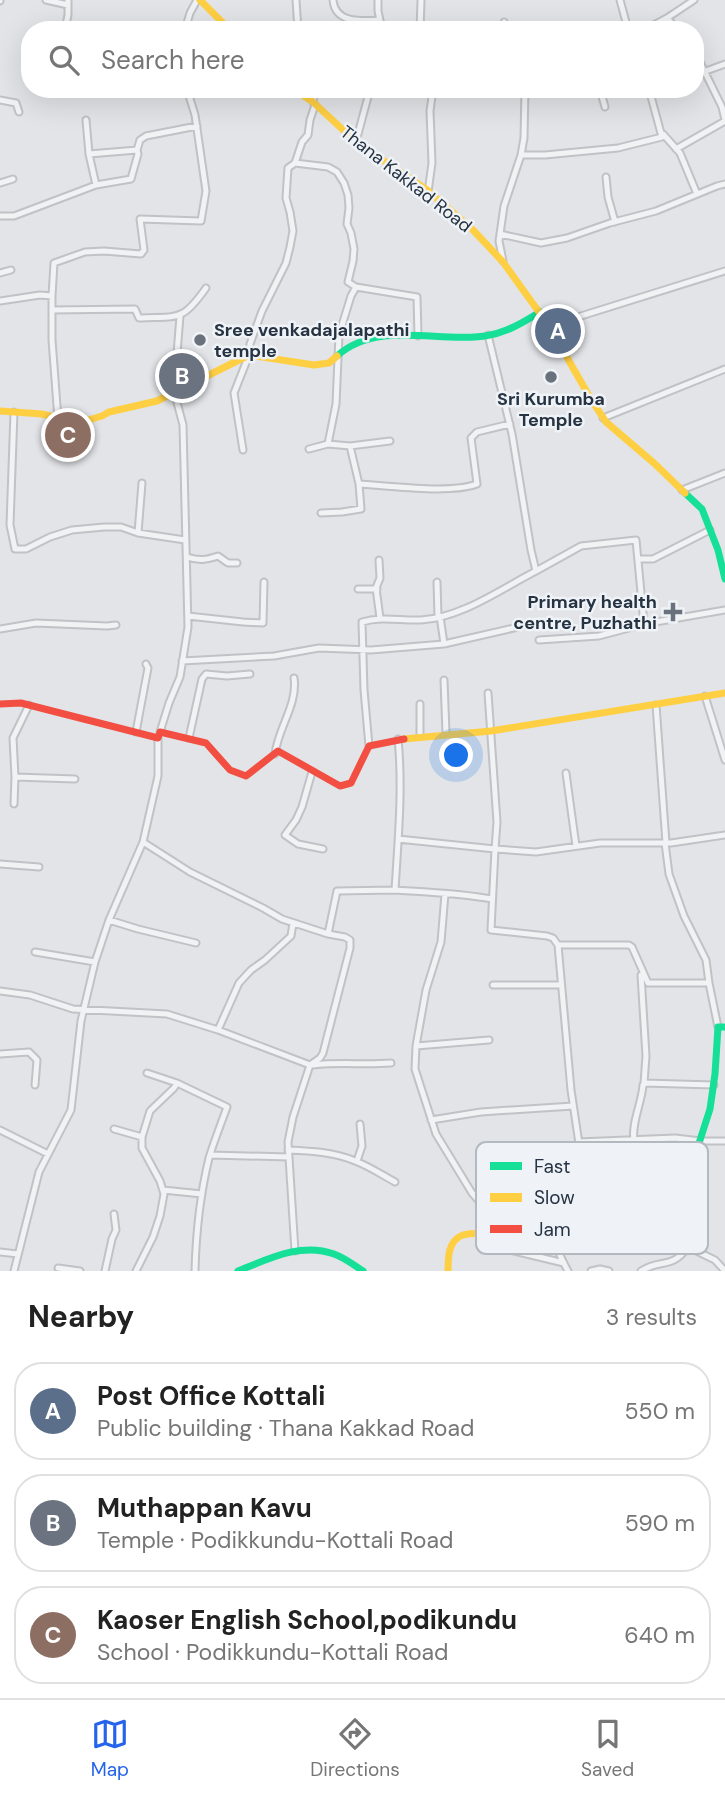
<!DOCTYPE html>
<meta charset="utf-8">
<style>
body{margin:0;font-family:"DM Sans",sans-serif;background:#f2f2f2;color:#222}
.you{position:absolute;left:457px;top:756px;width:24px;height:24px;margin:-18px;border:5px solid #fff;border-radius:50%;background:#1a73e8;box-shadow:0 0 0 10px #1a73e833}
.badge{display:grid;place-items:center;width:46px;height:46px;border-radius:50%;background:#2563eb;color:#fff;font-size:23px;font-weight:700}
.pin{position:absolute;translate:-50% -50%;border:4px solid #fff;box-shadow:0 2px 7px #0006}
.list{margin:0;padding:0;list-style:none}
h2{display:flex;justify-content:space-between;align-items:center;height:91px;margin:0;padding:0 28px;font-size:30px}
h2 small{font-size:23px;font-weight:400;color:#767676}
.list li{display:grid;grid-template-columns:46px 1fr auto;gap:21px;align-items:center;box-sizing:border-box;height:98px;margin:0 14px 14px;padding:0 14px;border:2px solid #e0e0e0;border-radius:28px}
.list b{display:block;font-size:26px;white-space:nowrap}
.list p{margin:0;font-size:23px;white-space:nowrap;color:#767676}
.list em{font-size:23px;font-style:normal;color:#767676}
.icon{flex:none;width:38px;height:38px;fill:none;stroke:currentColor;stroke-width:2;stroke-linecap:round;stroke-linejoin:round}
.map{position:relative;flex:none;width:725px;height:1271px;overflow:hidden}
.search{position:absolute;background:#fff;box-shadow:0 7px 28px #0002;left:21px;right:21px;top:21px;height:77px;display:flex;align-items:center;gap:18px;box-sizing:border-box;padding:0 24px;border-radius:28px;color:#767676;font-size:26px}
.sheet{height:427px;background:#fff}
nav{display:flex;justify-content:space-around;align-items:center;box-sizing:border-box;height:98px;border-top:2px solid #e0e0e0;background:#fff;font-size:19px;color:#767676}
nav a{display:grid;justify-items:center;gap:4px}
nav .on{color:#2563eb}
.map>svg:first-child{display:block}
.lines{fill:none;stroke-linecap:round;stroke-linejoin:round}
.street-casing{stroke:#c0c2c5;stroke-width:9}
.street{stroke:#f1f2f3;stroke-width:5}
.fast{stroke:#16e098;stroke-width:7}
.slow{stroke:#ffcf43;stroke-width:7}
.jam{stroke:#f24e42;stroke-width:7}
.poi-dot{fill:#68717c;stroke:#eff3f7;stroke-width:2.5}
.labels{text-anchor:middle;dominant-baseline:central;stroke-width:5;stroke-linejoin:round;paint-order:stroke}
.street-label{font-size:18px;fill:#263342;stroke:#eff3f7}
.poi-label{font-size:18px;font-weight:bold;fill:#263342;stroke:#eff3f7;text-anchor:start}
.key{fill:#eff3f7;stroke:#b3b9c1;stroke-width:2}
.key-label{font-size:19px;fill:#263342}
</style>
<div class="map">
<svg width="725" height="1271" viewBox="0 0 725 1271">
<rect width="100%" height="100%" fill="#e2e4e7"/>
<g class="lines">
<g class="street-casing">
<path id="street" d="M46,0L68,5V0
M296,0L298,30
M333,0C335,24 362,21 380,20
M378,0V11L382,30
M620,0L626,22L630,30
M0,1V0
M667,18L678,30
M504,22L509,30
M65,30L68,15V5
M185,30L190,13L197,0
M420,30L421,1
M559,30H590
M644,30L667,18L694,0
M695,52L722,107L725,120
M706,71L725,64
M600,89L605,107
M0,100L16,103L19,112
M313,102L315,89
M86,120L89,154
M663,134L680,153L697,194
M354,140L358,134L369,93
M676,149L725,121
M521,155L524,138L525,89
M295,163L328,167L337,172L344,183L348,195L349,208L347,224L351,233L354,249L353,261L348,282L356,287L417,297L418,336
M606,177L608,197L615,222
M0,183L13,179
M96,185L131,179L138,154L137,150
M428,192L432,163L430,111L433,89
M0,216H14L96,185L89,154L137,150L140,140L146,136L197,126
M500,234L541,243L567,238L610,223L656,211L717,186L725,184
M503,261L499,241L504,206L521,155H545L618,148L662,137L649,89
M0,273L11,270
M356,287L351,296L339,335L336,404L328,444L350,446L390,441
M52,296L54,263L85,252L104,251L141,254L144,250L140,219L201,221L206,191L195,115L187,89
M0,301L40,295L52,296V340L58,419
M52,310L135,309L139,318C179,316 182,322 206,288
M549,326L725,271
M14,412L10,525L15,549H26L50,537L72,530L104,527H121L138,533L185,540
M603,418L725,369
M350,446L359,484C390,486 450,494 477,484L471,438L477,432L510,424
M309,449L328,444
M243,450L234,393L249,355L250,344L262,311L286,263L290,247L293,231L290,212L286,198L288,168L295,163L302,142L308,135L310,120L315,105
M682,490L725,473
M321,513L342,512L361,509L359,484
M138,533L142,483
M187,557C199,561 206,560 218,556L228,563H237
M638,559H653L710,530
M379,560L380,578L376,588L380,618
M536,571L581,546L636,540L644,624L725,610
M437,582L438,617
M358,589H377
M188,616L243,622L263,623L264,582
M440,616L444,644
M0,629L36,623L107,626L116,625
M539,640L599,636L644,624
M182,661L274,656L319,648L371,650L444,644L518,627
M444,680L446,733
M705,696L725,760
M420,704V736
M656,705L666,843
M136,732L148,668L146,664
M160,732L169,703L180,677L188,627L183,425L174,391L180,316
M189,738L202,679L206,674L227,676L250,674
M369,746L364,690L362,622C382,616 401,621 421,620C461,618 501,589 536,571L531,550L512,434L488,335
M275,754C278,728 298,704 294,678
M312,772L302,807L296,820L285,835L298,844L323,849
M566,773L576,846
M15,777L75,779
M14,804L15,777L13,738L29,705
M398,839L495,849L497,822L488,693
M143,842L190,872L263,908L282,919L328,934L337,891L395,890C398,840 403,788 398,739
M665,843L669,874L684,916L706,960L709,983H648L632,947L629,945H558L553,938L547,936L491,930L495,849L536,852L600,843H671L725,835
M0,864L39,867
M395,890C428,892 460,893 492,899
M445,894L441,942L426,990L416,1046L415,1069L436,1134L472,1193L494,1218
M109,920L138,929L196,943
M558,945L571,1090L581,1157L567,1163L564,1169L566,1207
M35,952L95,962
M641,975L646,1056L644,1083L714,1085
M709,983L718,1027
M493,985H561
M0,991L30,995L73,1009L167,1014L218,1030L310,1065L293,1117L288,1142L295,1251
M218,1030L239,983L251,970L265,960L291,936L293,923
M416,1046L489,1040
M0,1054L29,1052L37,1060L35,1085
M310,1065L320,1058L323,1053L350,948V940L345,937L328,934
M313,1065C339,1062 365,1065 391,1063
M147,1073L177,1083
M431,1120L481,1112L573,1106
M114,1129L142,1137
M0,1130L48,1154
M634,1140C631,1124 642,1102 643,1085L646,1083
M578,1142L675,1138L701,1141H725
M288,1150C311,1151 334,1152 355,1161C369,1166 382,1175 395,1182
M210,1155L289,1157
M357,1161L362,1146L360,1124
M163,1190L202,1194
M654,1192V1161L660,1139
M683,1193L679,1221L688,1247L715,1260L725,1271
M549,1211C550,1230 558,1254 568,1271
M483,1233L493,1246L564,1263
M0,1252L18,1254
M58,1268L80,1271
M14,1271L39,1172L71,1110L81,1021L95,962L109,920L143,842L158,776V738
M105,1271L112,1239L116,1230L114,1214
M136,1271L153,1237L160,1216L164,1194L160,1181L142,1148V1137L150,1111L174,1088L177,1083L227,1107C221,1124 214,1141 209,1158C200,1195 196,1233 195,1271
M591,1271L600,1269L609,1271
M641,1271C662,1258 671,1270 688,1247"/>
</g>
<use href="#street" class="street"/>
<path class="fast" d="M337,356C377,320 438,343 485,336C506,333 522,323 540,312
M685,493L702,509L718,550L725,579
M679,1194L683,1193L710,1109L715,1074L718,1027H725
M238,1271C268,1259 301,1242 334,1254C345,1258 354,1265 363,1271"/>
<path class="slow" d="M200,0L230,30
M294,89L313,102L356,142L427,190L473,230L503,262L549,326L592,401L606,422L655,464L685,493
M0,411L42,414L78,423L102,416L109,412L157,401L249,355L314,365L329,363L337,356
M404,739L491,731L725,693
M448,1271C448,1258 448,1240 463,1235C470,1233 478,1234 486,1232L490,1227L494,1218L521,1216L564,1207L575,1208L608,1196L643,1191L674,1195L679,1194"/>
<path class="jam" d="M0,704L21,703L158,738L160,732L206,743L230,770L246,776L278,751L340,786L351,783L369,746L404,739"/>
</g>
<g class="poi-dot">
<circle cx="200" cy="340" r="7"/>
<circle cx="551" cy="377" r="7"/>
<path d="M669.5 601.5h7v7h7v7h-7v7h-7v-7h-7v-7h7z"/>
</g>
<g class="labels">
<g class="street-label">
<text transform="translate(406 179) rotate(38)">Thana Kakkad Road</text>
</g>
<g class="poi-label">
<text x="214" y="330">Sree venkadajalapathi<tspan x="214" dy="21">temple</tspan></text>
<text x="551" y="399" text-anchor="middle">Sri Kurumba<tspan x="551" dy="21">Temple</tspan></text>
<text x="657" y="602" text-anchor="end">Primary health<tspan x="657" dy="21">centre, Puzhathi</tspan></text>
</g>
</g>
<rect x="476" y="1142" width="232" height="112" rx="10" class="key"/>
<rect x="490" y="1162" width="32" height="8" fill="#16e098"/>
<rect x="490" y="1193" width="32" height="9" fill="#ffcf43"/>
<rect x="490" y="1225" width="32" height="8" fill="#f24e42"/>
<g class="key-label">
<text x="534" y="1173">Fast</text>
<text x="534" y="1204">Slow</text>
<text x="534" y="1236">Jam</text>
</g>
</svg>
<div class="you"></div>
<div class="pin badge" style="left:558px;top:331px;background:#5c6f8a">A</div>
<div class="pin badge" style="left:182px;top:376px;background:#6b7280">B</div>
<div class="pin badge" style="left:68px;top:435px;background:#8d6e63">C</div>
<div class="search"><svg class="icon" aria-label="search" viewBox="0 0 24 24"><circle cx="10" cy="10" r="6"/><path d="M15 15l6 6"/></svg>Search here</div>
</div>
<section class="sheet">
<h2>Nearby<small>3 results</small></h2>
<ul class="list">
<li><span class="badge" style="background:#5c6f8a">A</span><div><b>Post Office Kottali</b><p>Public building · Thana Kakkad Road</p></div><em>550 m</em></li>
<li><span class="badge" style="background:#6b7280">B</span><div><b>Muthappan Kavu</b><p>Temple · Podikkundu-Kottali Road</p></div><em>590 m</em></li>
<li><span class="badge" style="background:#8d6e63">C</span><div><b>Kaoser English School,podikundu</b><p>School · Podikkundu-Kottali Road</p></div><em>640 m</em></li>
</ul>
</section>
<nav>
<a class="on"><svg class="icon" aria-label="map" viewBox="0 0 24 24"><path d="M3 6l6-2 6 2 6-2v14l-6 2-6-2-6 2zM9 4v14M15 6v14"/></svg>Map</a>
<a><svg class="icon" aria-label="directions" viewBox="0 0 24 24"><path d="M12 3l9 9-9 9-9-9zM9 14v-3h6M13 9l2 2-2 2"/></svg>Directions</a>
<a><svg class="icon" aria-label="saved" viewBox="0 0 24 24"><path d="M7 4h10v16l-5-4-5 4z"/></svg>Saved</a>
</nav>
